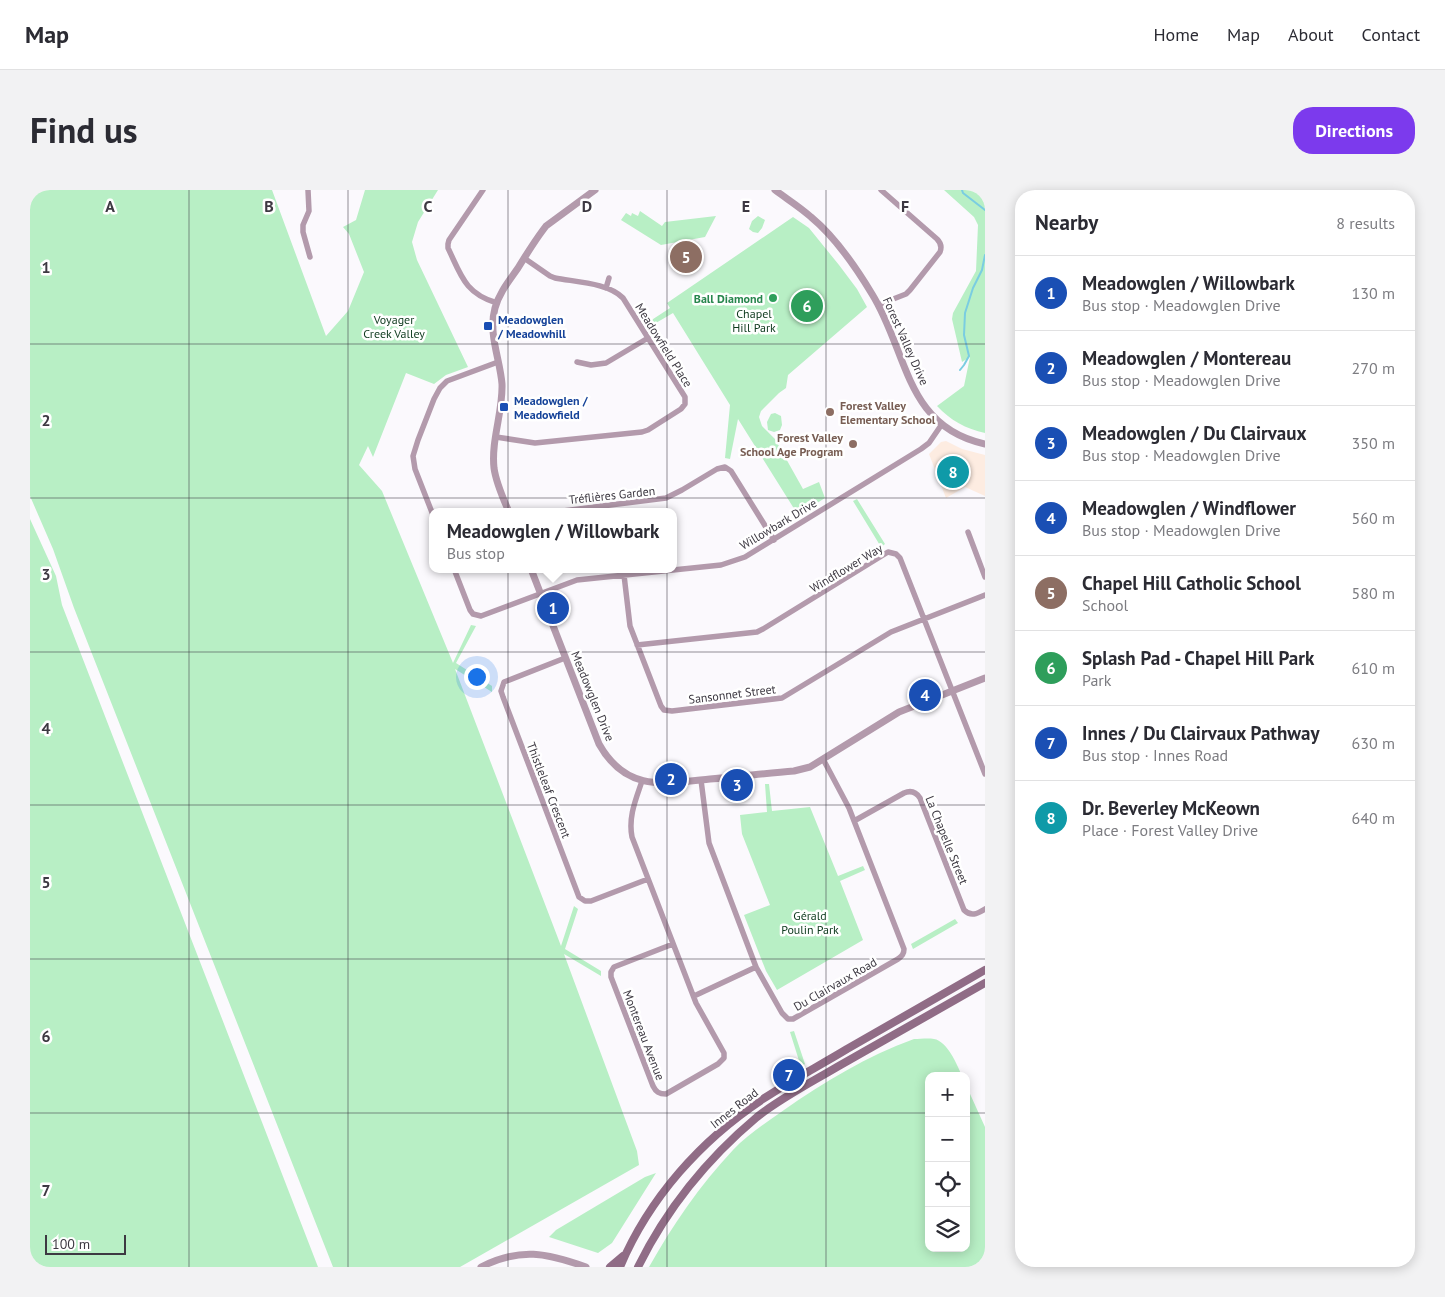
<!DOCTYPE html>
<meta charset="utf-8">
<style>
body{margin:0;font-family:"PT Sans",sans-serif;background:#f2f2f3;color:#2b2b33}
.controls{position:absolute;right:15px;bottom:15px;display:grid;overflow:hidden;border-radius:10px;box-shadow:0 2px 12px #0003}
.controls button{width:45px;height:45px;display:grid;place-items:center;padding:0;border:0;border-bottom:1px solid #e1e1e2;background:#fff;color:#2b2b33;font:25px sans-serif}
.scale{position:absolute;left:15px;bottom:12px;width:81px;box-sizing:border-box;padding-left:5px;border:2px solid #3d3942;border-top:0;font-size:14px;line-height:18px;white-space:nowrap;color:#3d3942;-webkit-text-stroke:4px #fff;paint-order:stroke}
.you{position:absolute;left:446px;top:486px;width:18px;height:18px;margin:-12px;border:4px solid #fff;border-radius:50%;background:#1a73e8;box-shadow:0 0 0 8px #1a73e833}
.badge{display:grid;place-items:center;width:32px;height:32px;border-radius:50%;background:#7c3aed;color:#fff;font-size:16px;font-weight:700}
.pin{position:absolute;translate:-50% -50%;border:2px solid #fff;box-shadow:0 1px 5px #0006}
.popup{position:absolute;left:399px;top:318px;width:248px;height:65px;box-sizing:border-box;display:grid;place-content:center;border-radius:10px;background:#fff;filter:drop-shadow(0 1px 4px #0005);font-size:16px;white-space:nowrap;color:#7c7c81}
.popup b{font-size:19px;color:#2b2b33}
.popup::after{content:'';position:absolute;left:50%;top:100%;margin-left:-10px;border:10px solid transparent;border-top-color:#fff}
.list{margin:0;padding:0;list-style:none}
h2{display:flex;justify-content:space-between;align-items:center;height:65px;margin:0;padding:0 20px;font-size:21px}
h2 small{font-size:16px;font-weight:400;color:#7c7c81}
.list li{display:grid;grid-template-columns:32px 1fr auto;gap:15px;align-items:center;box-sizing:border-box;height:75px;padding:0 20px;border-top:1px solid #e1e1e2}
.list b{display:block;font-size:19px;white-space:nowrap}
.list p{margin:0;font-size:16px;white-space:nowrap;color:#7c7c81}
.list em{font-size:16px;font-style:normal;color:#7c7c81}
.icon{flex:none;width:28px;height:28px;fill:none;stroke:currentColor;stroke-width:2;stroke-linecap:round;stroke-linejoin:round}
.map{position:relative;flex:none;width:955px;height:1077px;overflow:hidden;border-radius:20px}
header{display:flex;align-items:center;gap:30px;box-sizing:border-box;height:70px;padding:0 25px;background:#fff;border-bottom:1px solid #e1e1e2}
header strong{font-size:24px}
nav{display:flex;gap:28px;margin-inline-start:auto;font-size:18px}
.intro{display:flex;align-items:center;justify-content:space-between;box-sizing:border-box;height:120px;padding:0 30px}
h1{margin:0;font-size:35px}
.button{padding:12px 22px;border-radius:20px;background:#7c3aed;color:#fff;font-size:18px;font-weight:700}
main{display:flex;gap:30px;padding:0 30px}
aside{flex:1;background:#fff;border-radius:20px;box-shadow:0 2px 12px #0003}
.map>svg:first-child{display:block}
.commercial{fill:#fdece1}
.green{fill:#b8efc5}
.lines{fill:none;stroke-linecap:round;stroke-linejoin:round}
.stream{stroke:#7acde1;stroke-width:2}
.minor{stroke:#b39aac;stroke-width:5.5}
.tertiary{stroke:#b39aac;stroke-width:7}
.secondary{stroke:#906c86;stroke-width:8}
.grid{fill:none;stroke:#3d3942;stroke-width:1;stroke-opacity:0.55}
.leisure-dot{fill:#2e9e5b;stroke:#fff;stroke-width:2}
.transit-dot{fill:#1a4fb4;stroke:#fff;stroke-width:2}
.education-dot{fill:#8d6e63;stroke:#fff;stroke-width:2}
.labels{text-anchor:middle;dominant-baseline:central;stroke-width:5;stroke-linejoin:round;paint-order:stroke}
.leisure-label{font-size:12px;font-weight:bold;fill:#27864d;stroke:#fff;text-anchor:end}
.park-label{font-size:12px;fill:#0d391d;stroke:#fff}
.transit-label{font-size:12px;font-weight:bold;fill:#164399;stroke:#fff;text-anchor:start}
.street-label{font-size:12px;fill:#3d3942;stroke:#fff}
.education-label{font-size:12px;font-weight:bold;fill:#785e54;stroke:#fff;text-anchor:start}
.grid-label{font-size:16px;text-anchor:middle;font-weight:bold;fill:#3d3942;stroke:#fff;stroke-width:5;stroke-linejoin:round;paint-order:stroke}
</style>
<header>
<strong>Map</strong>
<nav><a>Home</a><a>Map</a><a>About</a><a>Contact</a></nav>
</header>
<div class="intro"><h1>Find us</h1><a class="button">Directions</a></div>
<main>
<div class="map">
<svg width="955" height="1077" viewBox="0 0 955 1077">
<rect width="100%" height="100%" fill="#fbf9fd"/>
<path class="commercial" d="M916,251L932,259L955,265V306L935,297L916,308L899,264L911,252Z"/>
<path class="green" d="M0,0H242L296,146L318,121L334,82L319,44L313,37L326,30L335,0H408L388,32L382,52L387,70L438,177L416,185L404,194L376,183L343,267L338,256L329,275L352,301L423,473L441,435L446,436L426,473L462,496V502L425,479L531,756L544,716L548,719L535,759L571,781V786L534,764L607,961L609,975L430,1077H303L44,418L23,359L0,306Z
M914,0H955V243C936,239 920,230 907,216L934,196L940,167L932,172L922,129L923,123L946,81L948,35L944,27Z
M610,21L632,36L635,32L686,26L675,47L631,55L591,30L596,23L601,26L602,23L608,26Z
M728,26L735,30L732,38L728,43L723,42L719,39L722,31Z
M763,27L779,38L809,75L827,99L837,117L758,185L756,198L749,203L731,221L729,227L732,236L745,249L773,299L789,292L795,308L768,325L708,229L700,269L695,268L700,215L643,123L619,137L617,133L640,118L637,113Z
M745,223L751,226L752,235L750,240L744,242L738,240L737,232L741,224Z
M827,309L855,354L851,357L823,311Z
M0,329L26,386L32,415L288,1077H0Z
M735,594H739L742,621L780,617L808,686L833,676L835,680L810,691L833,750L747,800L736,781L714,725L740,715L712,644L710,625L737,622Z
M925,729L928,733L883,759L881,754Z
M764,841L775,874L771,877L760,842Z
M884,849C890,849 898,848 904,849C917,851 927,874 932,886H899V1058H936V895L955,937V1077H619C642,1036 670,995 703,960C718,944 736,933 754,920C794,892 837,866 884,849Z
M626,983L582,1053L568,1063L519,1047L526,1040L615,987Z"/>
<g class="lines">
<path class="stream" d="M932,0L933,3L955,20
M930,180L934,175L939,166L934,145L935,123L943,98L952,80L955,65"/>
<path class="minor" d="M278,0L279,21L273,35V42L280,67
M453,0L419,50L418,54V58C431,85 435,104 467,113
M576,98L579,88
M848,115L876,104L880,100L910,62C912,57 911,53 907,49L851,0
M547,172L561,175L576,173L618,148
M466,247L505,253L612,242L618,240L651,219L655,214V207L593,108C579,93 546,92 525,88L520,86L494,68
M525,322L636,308L652,300L687,279L695,277L701,281L744,350
M403,325L385,279L383,266L388,250L404,209L410,198L417,191L468,172
M938,342L955,387
M424,379L440,420L443,424L451,426L547,390L691,375L715,367L891,259L899,253L912,234
M594,385L600,436L631,516L634,520L642,521L752,508L861,442L955,405
M607,455L727,442L733,439L858,362L866,364L870,368L955,584
M535,468L474,492L471,501L473,507L549,707L555,711H561L618,689
M671,590L679,653L726,777L752,823L758,829H763L868,769C872,766 874,764 874,759L819,618L793,569
M612,591C606,609 598,627 602,647L666,813L694,863V868L688,874L636,904C629,904 626,902 623,896L581,787V782L584,777L643,754
M824,631L874,603C881,600 886,602 890,608L934,720C941,727 947,724 955,719
M664,806L726,777"/>
<path class="tertiary" d="M745,0C757,9 770,17 781,27C804,46 827,79 842,104C878,162 875,237 955,254
M479,322C473,308 466,293 464,278C461,250 473,222 472,194C470,169 458,144 465,118C469,103 479,91 488,78C496,65 504,52 513,40L516,36L565,0
M501,379L569,554C596,602 633,594 680,589C708,587 736,583 764,581L780,577L869,522L955,488
M451,1077C490,1057 517,1063 556,1077"/>
<path class="secondary" d="M580,1077L593,1066
M590,1077C619,1008 671,950 733,909C760,891 789,876 817,859C863,833 909,806 955,780
M608,1077C637,1018 677,969 727,927C751,908 780,893 807,877C856,849 906,821 955,793"/>
</g>
<path class="grid" d="M159,0V1077M318,0V1077M478,0V1077M637,0V1077M796,0V1077M0,154H955M0,308H955M0,462H955M0,615H955M0,769H955M0,923H899M936,923H955"/>
<circle class="leisure-dot" cx="743" cy="108" r="5"/>
<g class="transit-dot">
<rect x="453" y="131" width="10" height="10" rx="2.5"/>
<rect x="469" y="212" width="10" height="10" rx="2.5"/>
</g>
<g class="education-dot">
<circle cx="800" cy="222" r="5"/>
<circle cx="823" cy="254" r="5"/>
</g>
<g class="labels">
<g class="leisure-label">
<text x="733" y="108">Ball Diamond</text>
</g>
<g class="park-label">
<text x="724" y="123">Chapel<tspan x="724" dy="14">Hill Park</tspan></text>
<text x="364" y="129">Voyager<tspan x="364" dy="14">Creek Valley</tspan></text>
<text x="780" y="725">Gérald<tspan x="780" dy="14">Poulin Park</tspan></text>
</g>
<g class="transit-label">
<text x="468" y="129">Meadowglen<tspan x="468" dy="14">/ Meadowhill</tspan></text>
<text x="484" y="210">Meadowglen /<tspan x="484" dy="14">Meadowfield</tspan></text>
</g>
<g class="street-label">
<text transform="translate(876 151) rotate(66)">Forest Valley Drive</text>
<text transform="translate(634 155) rotate(58)">Meadowfield Place</text>
<text transform="translate(582 305) rotate(-6)">Tréflières Garden</text>
<text transform="translate(748 334) rotate(-31)">Willowbark Drive</text>
<text transform="translate(816 378) rotate(-31)">Windflower Way</text>
<text transform="translate(702 504) rotate(-7)">Sansonnet Street</text>
<text transform="translate(563 506) rotate(68)">Meadowglen Drive</text>
<text transform="translate(519 600) rotate(69)">Thistleleaf Crescent</text>
<text transform="translate(917 650) rotate(68)">La Chapelle Street</text>
<text transform="translate(805 794) rotate(-30)">Du Clairvaux Road</text>
<text transform="translate(614 845) rotate(69)">Montereau Avenue</text>
<text transform="translate(704 918) rotate(-38)">Innes Road</text>
</g>
<g class="education-label">
<text x="810" y="215">Forest Valley<tspan x="810" dy="14">Elementary School</tspan></text>
<text x="813" y="247" text-anchor="end">Forest Valley<tspan x="813" dy="14">School Age Program</tspan></text>
</g>
</g>
<g class="grid-label">
<text x="80" y="22">A</text>
<text x="239" y="22">B</text>
<text x="398" y="22">C</text>
<text x="557" y="22">D</text>
<text x="716" y="22">E</text>
<text x="875" y="22">F</text>
<text x="16" y="83">1</text>
<text x="16" y="236">2</text>
<text x="16" y="390">3</text>
<text x="16" y="544">4</text>
<text x="16" y="698">5</text>
<text x="16" y="852">6</text>
<text x="16" y="1006">7</text>
</g>
</svg>
<div class="controls">
<button>+</button>
<button>−</button>
<button><svg class="icon" aria-label="locate" viewBox="0 0 24 24"><circle cx="12" cy="12" r="6"/><path d="M12 2v4M12 18v4M2 12h4M18 12h4"/></svg></button>
<button><svg class="icon" aria-label="layers" viewBox="0 0 24 24"><path d="M12 4l9 5-9 5-9-5zM3 14l9 5 9-5"/></svg></button>
</div>
<div class="scale">100 m</div>
<div class="you"></div>
<div class="pin badge" style="left:523px;top:418px;background:#1a4fb4">1</div>
<div class="popup"><b>Meadowglen / Willowbark</b>Bus stop</div>
<div class="pin badge" style="left:641px;top:589px;background:#1a4fb4">2</div>
<div class="pin badge" style="left:707px;top:595px;background:#1a4fb4">3</div>
<div class="pin badge" style="left:895px;top:505px;background:#1a4fb4">4</div>
<div class="pin badge" style="left:656px;top:67px;background:#8d6e63">5</div>
<div class="pin badge" style="left:777px;top:116px;background:#2e9e5b">6</div>
<div class="pin badge" style="left:759px;top:885px;background:#1a4fb4">7</div>
<div class="pin badge" style="left:923px;top:282px;background:#0f9aa8">8</div>
</div>
<aside>
<h2>Nearby<small>8 results</small></h2>
<ul class="list">
<li><span class="badge" style="background:#1a4fb4">1</span><div><b>Meadowglen / Willowbark</b><p>Bus stop · Meadowglen Drive</p></div><em>130 m</em></li>
<li><span class="badge" style="background:#1a4fb4">2</span><div><b>Meadowglen / Montereau</b><p>Bus stop · Meadowglen Drive</p></div><em>270 m</em></li>
<li><span class="badge" style="background:#1a4fb4">3</span><div><b>Meadowglen / Du Clairvaux</b><p>Bus stop · Meadowglen Drive</p></div><em>350 m</em></li>
<li><span class="badge" style="background:#1a4fb4">4</span><div><b>Meadowglen / Windflower</b><p>Bus stop · Meadowglen Drive</p></div><em>560 m</em></li>
<li><span class="badge" style="background:#8d6e63">5</span><div><b>Chapel Hill Catholic School</b><p>School</p></div><em>580 m</em></li>
<li><span class="badge" style="background:#2e9e5b">6</span><div><b>Splash Pad - Chapel Hill Park</b><p>Park</p></div><em>610 m</em></li>
<li><span class="badge" style="background:#1a4fb4">7</span><div><b>Innes / Du Clairvaux Pathway</b><p>Bus stop · Innes Road</p></div><em>630 m</em></li>
<li><span class="badge" style="background:#0f9aa8">8</span><div><b>Dr. Beverley McKeown</b><p>Place · Forest Valley Drive</p></div><em>640 m</em></li>
</ul>
</aside>
</main>
